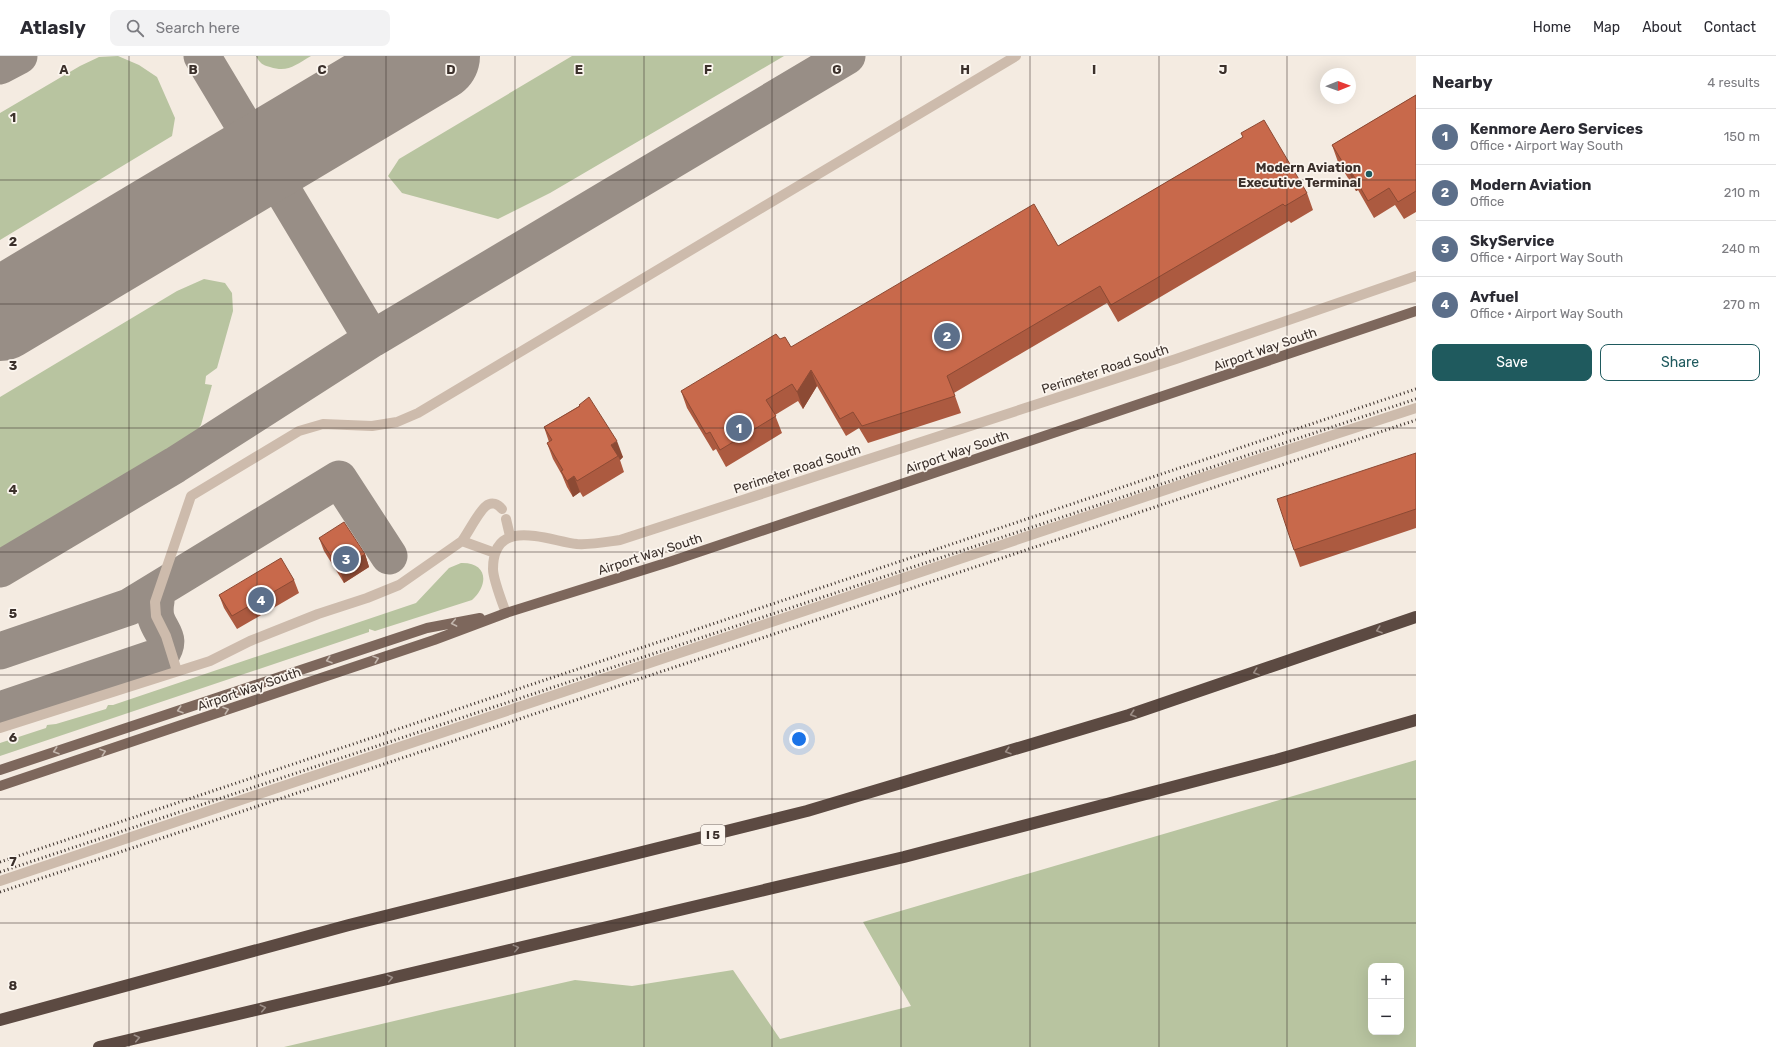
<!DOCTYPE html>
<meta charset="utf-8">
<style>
body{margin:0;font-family:Rubik,sans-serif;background:#f2f2f3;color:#2b2b33}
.controls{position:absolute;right:12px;bottom:12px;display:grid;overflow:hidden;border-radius:8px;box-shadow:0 4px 16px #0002}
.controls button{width:36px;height:36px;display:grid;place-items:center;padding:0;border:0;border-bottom:1px solid #e1e1e2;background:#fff;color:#2b2b33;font:20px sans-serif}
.compass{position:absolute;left:1320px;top:12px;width:36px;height:36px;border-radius:50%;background:#fff;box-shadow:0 4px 16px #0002;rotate:89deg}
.you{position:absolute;left:799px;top:683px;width:14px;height:14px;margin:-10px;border:3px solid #fff;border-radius:50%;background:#1a73e8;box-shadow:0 0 0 6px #1a73e833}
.badge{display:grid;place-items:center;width:26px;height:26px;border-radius:50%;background:#1f5a5e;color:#fff;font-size:13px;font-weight:700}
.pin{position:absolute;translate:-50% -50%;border:2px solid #fff;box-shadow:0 1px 4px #0006}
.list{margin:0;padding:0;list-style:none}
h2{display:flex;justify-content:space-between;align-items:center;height:52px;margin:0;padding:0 16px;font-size:17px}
h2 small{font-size:13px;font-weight:400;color:#7c7c81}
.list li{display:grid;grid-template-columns:26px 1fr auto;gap:12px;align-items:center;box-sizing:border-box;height:56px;padding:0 16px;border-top:1px solid #e1e1e2}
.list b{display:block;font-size:15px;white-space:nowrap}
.list p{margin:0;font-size:13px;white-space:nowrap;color:#7c7c81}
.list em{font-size:13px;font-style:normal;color:#7c7c81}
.actions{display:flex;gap:8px;padding:12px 16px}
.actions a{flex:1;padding:9px 0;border:1px solid #1f5a5e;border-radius:8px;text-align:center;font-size:14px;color:#1f5a5e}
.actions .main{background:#1f5a5e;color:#fff}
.icon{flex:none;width:22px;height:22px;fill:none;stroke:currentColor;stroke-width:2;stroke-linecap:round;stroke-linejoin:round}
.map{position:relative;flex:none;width:1416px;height:991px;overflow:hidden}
header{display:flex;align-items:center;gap:24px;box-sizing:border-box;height:56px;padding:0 20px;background:#fff;border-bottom:1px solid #e1e1e2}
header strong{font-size:19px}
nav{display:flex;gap:22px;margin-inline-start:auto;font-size:14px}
.search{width:280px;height:36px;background:#f2f2f3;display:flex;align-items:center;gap:10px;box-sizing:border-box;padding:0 14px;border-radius:8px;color:#7c7c81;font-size:15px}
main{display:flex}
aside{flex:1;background:#fff}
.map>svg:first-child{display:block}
.green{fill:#b8c4a0;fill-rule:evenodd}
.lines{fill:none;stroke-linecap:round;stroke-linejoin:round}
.taxiway{stroke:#988e86;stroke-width:37}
.runway{stroke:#988e86;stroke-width:92}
.minor{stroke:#cdbbac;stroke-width:10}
.major{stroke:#7d675c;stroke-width:10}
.highway{stroke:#5c4a42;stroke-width:12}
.rail{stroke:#3b302b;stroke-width:3;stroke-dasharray:1 3;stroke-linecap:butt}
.wall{fill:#ac5a40}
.shaded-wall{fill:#8c4a34}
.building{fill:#c8694b;stroke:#8c4a34}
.oneway{stroke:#c2b5ac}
.oneway2{stroke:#9c8e87}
.grid{fill:none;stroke:#3b302b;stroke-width:1;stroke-opacity:0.55}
.poi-dot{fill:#1f5a5e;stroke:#fbf5ee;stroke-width:1.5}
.labels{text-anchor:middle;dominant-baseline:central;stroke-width:3.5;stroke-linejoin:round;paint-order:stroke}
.shield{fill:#fbf5ee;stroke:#756b66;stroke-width:1}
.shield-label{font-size:12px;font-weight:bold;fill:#3b302b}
.poi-label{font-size:13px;font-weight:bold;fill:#3b302b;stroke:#fbf5ee;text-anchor:end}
.street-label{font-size:13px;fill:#3b302b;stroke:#fbf5ee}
.grid-label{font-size:13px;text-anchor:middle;font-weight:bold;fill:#3b302b;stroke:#fbf5ee;stroke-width:3.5;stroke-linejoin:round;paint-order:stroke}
</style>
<header>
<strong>Atlasly</strong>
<div class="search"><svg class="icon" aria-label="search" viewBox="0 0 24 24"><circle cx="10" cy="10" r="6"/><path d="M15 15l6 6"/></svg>Search here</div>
<nav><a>Home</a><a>Map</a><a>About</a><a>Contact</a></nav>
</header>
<main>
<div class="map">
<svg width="1416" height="991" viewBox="0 0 1416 991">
<rect width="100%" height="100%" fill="#f4ebe1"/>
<path class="green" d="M118,0L139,9L157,21L175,62L172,80L0,184V57L80,10L99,1Z
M256,0H311C295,9 288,17 270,11C262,9 260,7 256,0Z
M572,0H784L550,137L498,163L402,137L388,120L399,103Z
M204,223L225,227L232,237L233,255L217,312L206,320L205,328L212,329L201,369L184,390L0,501V341L177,235Z
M461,507C488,506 489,529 472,544L375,575L369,573V576L0,700V687L46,672L47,669L56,668L106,653L108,649H113L416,547L449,512Z
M1416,704V991H284L445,953L575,924L632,930L733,914L780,983L911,950L863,866ZM1371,910H1401V976H1371Z"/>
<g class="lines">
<path class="taxiway" d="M202,0L372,283
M0,10L19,0
M0,513L175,409L372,283L847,0
M0,595L129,551L339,423L389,500
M0,654L160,600C173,582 161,578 156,562C155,557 155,550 156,545"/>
<path class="runway" d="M0,259L434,0"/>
<path class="minor" d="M506,463L510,480
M462,485C468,477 479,455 486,450C492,445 498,448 502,453
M506,557C502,546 493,523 493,513C493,460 546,484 577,488C591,489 606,486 620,484L1176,303L1416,220
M177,615L166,580L156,560L155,546L191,440L299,375L323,368L372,370L397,366L418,357L1016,0
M0,672L210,605L250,585L318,558L367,542L399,529L462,485L495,497
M0,825L1204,421L1416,352"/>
<path class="major" d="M0,714L427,572L480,562
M0,730L434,584L506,557L672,505L1416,255"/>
<path class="highway" d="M0,964L349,869L807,755L1129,659L1416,561
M99,991L904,801L1276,704L1416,664"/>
<path class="rail" d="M0,806L1416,333
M0,816L1416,343
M0,836L1416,364"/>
</g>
<path class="wall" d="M1416,39V156L1404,163L1395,149L1374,162L1358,134L1356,135L1338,106L1332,89Z
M1241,77L1307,137L1313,154L1291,167L1289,165L1118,266L1107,247L954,337L961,357L868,387L859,372L846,380L817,330L803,353L798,345L775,359L782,377L726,411L716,393L713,395L687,352L681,335L780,283L791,291L1058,190L1243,81Z
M579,349L623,401L620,404L624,416L583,441L580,436L573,441L567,431L562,419L553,403L547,387L549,386L544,371L579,350Z
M1416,397V472L1300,511L1294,494Z
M319,482L365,498L369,511L344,527L324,495Z
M294,524L299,537L237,573L224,552L219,539Z"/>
<path class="shaded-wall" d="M1352,117L1358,134L1356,135L1350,118Z
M811,314L817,330L803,353L797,336Z
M617,385L623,401L620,404L618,400L611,389Z
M574,420L580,436L573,441L567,425Z
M365,498L369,511L344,527L340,514Z"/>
<path class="building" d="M1416,39V135L1398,146L1389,132L1368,145L1352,117L1350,118L1332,89Z
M1264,64L1307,137L1285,150L1283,148L1111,249L1100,230L947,320L955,340L862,370L853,356L840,363L811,314L797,336L792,328L766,344L776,360L720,394L710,376L706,378L681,335L776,278L780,283L785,281L791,291L1034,148L1058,190L1243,81L1241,77Z
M589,341L617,385L611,389L618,400L577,425L574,420L567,425L561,415L563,414L547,387L552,384L544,371L580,350L579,349Z
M1416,397V453L1294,494L1277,443Z
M344,466L365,498L340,514L319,482Z
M281,502L294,524L232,560L219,539Z"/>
<defs><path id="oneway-chevron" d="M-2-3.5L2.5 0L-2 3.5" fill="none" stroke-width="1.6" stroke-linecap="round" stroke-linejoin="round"/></defs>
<g class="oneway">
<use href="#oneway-chevron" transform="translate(454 567) rotate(169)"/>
<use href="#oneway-chevron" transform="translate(376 603) rotate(-19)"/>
<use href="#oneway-chevron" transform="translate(329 604) rotate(162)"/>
<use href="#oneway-chevron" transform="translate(180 654) rotate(162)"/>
<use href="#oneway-chevron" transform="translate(226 654) rotate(-19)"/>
<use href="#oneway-chevron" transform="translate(56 695) rotate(162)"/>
<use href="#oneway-chevron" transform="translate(103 696) rotate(-19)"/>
</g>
<g class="oneway2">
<use href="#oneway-chevron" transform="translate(1379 574) rotate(161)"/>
<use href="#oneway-chevron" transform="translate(1256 616) rotate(161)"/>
<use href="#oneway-chevron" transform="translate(1133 658) rotate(162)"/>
<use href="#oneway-chevron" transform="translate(1008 695) rotate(163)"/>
<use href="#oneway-chevron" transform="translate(516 892) rotate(-13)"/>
<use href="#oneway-chevron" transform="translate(390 922) rotate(-13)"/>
<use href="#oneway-chevron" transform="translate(263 952) rotate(-13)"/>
<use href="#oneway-chevron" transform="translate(137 982) rotate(-13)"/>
</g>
<path class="grid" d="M129,0V991M257,0V991M386,0V991M515,0V991M644,0V991M772,0V991M901,0V991M1030,0V991M1159,0V991M1287,0V991M0,124H1416M0,248H1416M0,372H1416M0,496H1416M0,619H1416M0,743H1416M0,867H1416"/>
<circle class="poi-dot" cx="1369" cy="118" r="4"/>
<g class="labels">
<rect class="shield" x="701" y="769" width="24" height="20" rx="3"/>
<g class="shield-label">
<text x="713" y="779">I 5</text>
</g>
<g class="poi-label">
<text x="1361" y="111">Modern Aviation<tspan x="1361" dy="15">Executive Terminal</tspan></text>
</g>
<g class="street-label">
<text transform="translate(1265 293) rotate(-19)">Airport Way South</text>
<text transform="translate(1105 313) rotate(-18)">Perimeter Road South</text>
<text transform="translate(957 396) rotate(-19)">Airport Way South</text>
<text transform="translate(797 413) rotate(-18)">Perimeter Road South</text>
<text transform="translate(650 498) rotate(-18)">Airport Way South</text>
<text transform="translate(249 633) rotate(-19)">Airport Way South</text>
</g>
</g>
<g class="grid-label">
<text x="64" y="18">A</text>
<text x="193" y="18">B</text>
<text x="322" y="18">C</text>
<text x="451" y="18">D</text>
<text x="579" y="18">E</text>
<text x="708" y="18">F</text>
<text x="837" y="18">G</text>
<text x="965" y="18">H</text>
<text x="1094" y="18">I</text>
<text x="1223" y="18">J</text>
<text x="13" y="66">1</text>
<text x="13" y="190">2</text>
<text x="13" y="314">3</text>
<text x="13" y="438">4</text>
<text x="13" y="562">5</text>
<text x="13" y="686">6</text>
<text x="13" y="810">7</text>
<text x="13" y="934">8</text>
</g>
</svg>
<div class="controls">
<button>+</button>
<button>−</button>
</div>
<svg class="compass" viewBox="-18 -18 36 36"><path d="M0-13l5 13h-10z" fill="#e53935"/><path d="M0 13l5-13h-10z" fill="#7c7c81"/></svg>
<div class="you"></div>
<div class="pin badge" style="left:739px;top:372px;background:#5c6f8a">1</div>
<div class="pin badge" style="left:947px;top:280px;background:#5c6f8a">2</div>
<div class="pin badge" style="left:346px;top:503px;background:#5c6f8a">3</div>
<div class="pin badge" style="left:261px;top:544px;background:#5c6f8a">4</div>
</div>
<aside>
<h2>Nearby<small>4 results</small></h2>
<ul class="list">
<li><span class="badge" style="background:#5c6f8a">1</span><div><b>Kenmore Aero Services</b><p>Office · Airport Way South</p></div><em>150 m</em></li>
<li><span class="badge" style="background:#5c6f8a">2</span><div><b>Modern Aviation</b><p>Office</p></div><em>210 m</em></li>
<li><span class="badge" style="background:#5c6f8a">3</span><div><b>SkyService</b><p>Office · Airport Way South</p></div><em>240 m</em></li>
<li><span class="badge" style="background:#5c6f8a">4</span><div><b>Avfuel</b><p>Office · Airport Way South</p></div><em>270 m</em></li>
</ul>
<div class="actions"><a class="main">Save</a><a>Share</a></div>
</aside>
</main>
